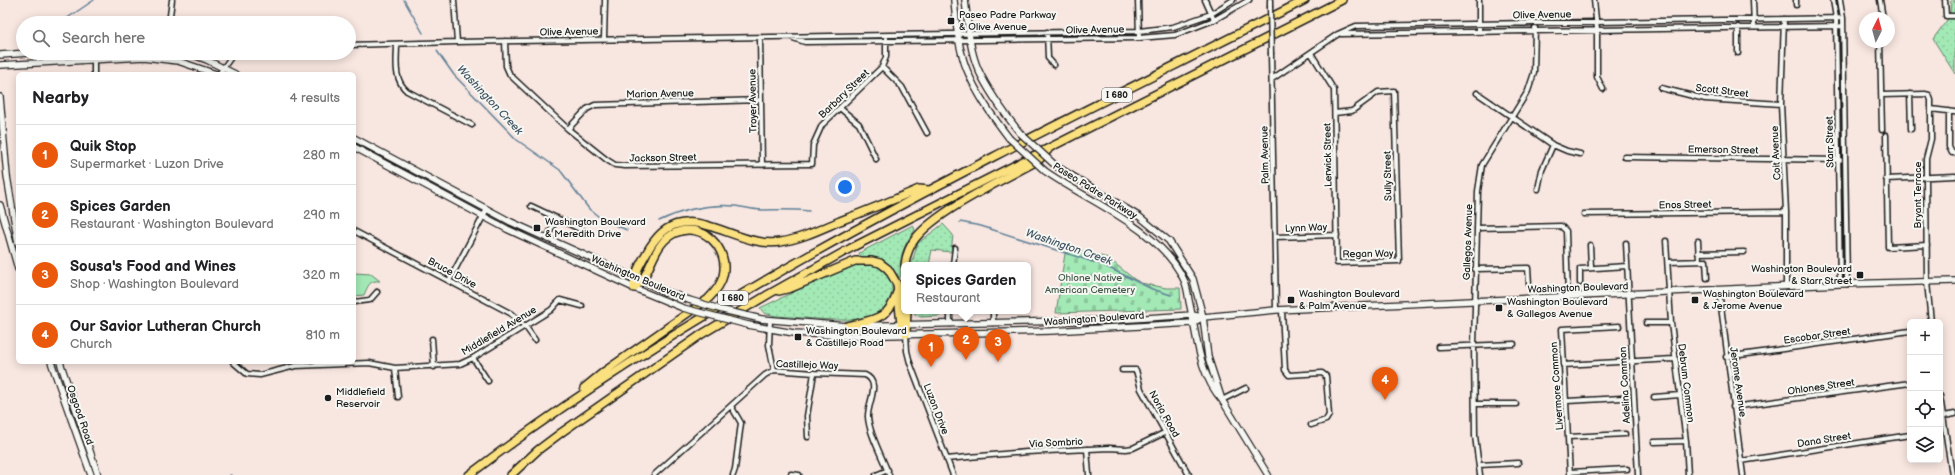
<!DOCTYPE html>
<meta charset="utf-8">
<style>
body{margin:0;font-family:"Balsamiq Sans",sans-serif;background:#f2f2f2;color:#202124}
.controls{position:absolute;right:12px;bottom:12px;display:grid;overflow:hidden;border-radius:6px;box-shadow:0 2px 10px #0003}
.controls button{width:36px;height:36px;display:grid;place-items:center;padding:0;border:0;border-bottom:1px solid #e0e0e0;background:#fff;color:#202124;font:20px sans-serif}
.compass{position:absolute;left:1859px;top:12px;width:36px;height:36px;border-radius:50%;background:#fff;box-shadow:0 2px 10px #0003;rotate:6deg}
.you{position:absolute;left:845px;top:187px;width:14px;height:14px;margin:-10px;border:3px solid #fff;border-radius:50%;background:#1a73e8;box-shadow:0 0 0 6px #1a73e833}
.badge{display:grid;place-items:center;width:26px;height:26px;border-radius:50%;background:#ea580c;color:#fff;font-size:13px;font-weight:700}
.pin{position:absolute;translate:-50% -33px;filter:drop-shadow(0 1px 2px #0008)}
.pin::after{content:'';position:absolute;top:21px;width:14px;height:12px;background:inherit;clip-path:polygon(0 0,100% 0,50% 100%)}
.popup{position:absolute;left:901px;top:262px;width:130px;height:52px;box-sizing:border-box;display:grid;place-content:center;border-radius:6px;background:#fff;filter:drop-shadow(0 1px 3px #0005);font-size:13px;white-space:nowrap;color:#757577}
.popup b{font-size:15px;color:#202124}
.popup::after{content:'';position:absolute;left:50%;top:100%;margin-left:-8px;border:8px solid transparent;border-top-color:#fff}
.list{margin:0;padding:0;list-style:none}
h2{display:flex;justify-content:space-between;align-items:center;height:52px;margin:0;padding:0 16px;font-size:17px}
h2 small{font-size:13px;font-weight:400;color:#757577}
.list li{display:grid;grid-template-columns:26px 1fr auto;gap:12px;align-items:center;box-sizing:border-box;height:60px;padding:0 16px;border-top:1px solid #e0e0e0}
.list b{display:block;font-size:15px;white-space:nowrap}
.list p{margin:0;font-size:13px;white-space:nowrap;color:#757577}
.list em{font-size:13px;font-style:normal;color:#757577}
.icon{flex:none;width:22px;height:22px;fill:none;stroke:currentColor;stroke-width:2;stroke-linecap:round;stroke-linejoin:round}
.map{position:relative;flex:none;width:1955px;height:475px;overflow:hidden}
.search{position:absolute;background:#fff;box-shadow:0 2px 10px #0003;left:16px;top:16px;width:340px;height:44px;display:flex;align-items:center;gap:10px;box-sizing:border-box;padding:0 14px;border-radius:22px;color:#757577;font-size:15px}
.panel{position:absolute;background:#fff;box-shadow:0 2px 10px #0003;left:16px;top:72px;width:340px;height:292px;border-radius:6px}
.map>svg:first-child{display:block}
.grass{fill:url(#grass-dots);stroke:#608269}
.cemetery{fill:url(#cemetery-stones);stroke:#608269}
.park{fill:#a3e9b6;stroke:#608269}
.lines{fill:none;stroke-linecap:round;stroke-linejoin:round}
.stream{stroke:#5f8097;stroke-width:1.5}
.street-casing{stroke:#1c1c1c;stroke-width:7}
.secondary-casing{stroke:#1c1c1c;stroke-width:8}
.highway-casing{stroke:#1c1c1c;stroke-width:10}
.street{stroke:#f6f6f2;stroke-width:4}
.secondary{stroke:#f6f6f2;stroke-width:5.5}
.highway{stroke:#fbe080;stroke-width:7}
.street-bridge-casing{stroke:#1c1c1c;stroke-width:7;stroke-linecap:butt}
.secondary-bridge-casing{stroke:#1c1c1c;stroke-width:8;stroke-linecap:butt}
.street-bridge{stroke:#f6f6f2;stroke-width:4}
.secondary-bridge{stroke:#f6f6f2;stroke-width:5.5}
.poi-dot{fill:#1c1c1c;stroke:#f6f6f2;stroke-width:1.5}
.labels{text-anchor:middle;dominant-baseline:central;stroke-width:4;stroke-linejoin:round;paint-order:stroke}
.shield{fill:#f6f6f2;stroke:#5d5d5c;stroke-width:1}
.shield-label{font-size:9px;font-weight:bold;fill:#1c1c1c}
.poi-label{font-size:10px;fill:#1c1c1c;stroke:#f6f6f2;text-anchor:start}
.street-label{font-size:10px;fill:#1c1c1c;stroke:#f6f6f2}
.park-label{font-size:10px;fill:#445a4a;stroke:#f6f6f2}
.water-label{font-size:11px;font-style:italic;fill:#435664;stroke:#f6f6f2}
</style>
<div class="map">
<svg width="1955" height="475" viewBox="0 0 1955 475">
<defs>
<pattern id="grass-dots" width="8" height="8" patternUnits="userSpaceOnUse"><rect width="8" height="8" fill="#a3e9b6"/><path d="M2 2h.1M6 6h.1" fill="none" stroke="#8cc79c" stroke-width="1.8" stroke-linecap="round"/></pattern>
<pattern id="cemetery-stones" width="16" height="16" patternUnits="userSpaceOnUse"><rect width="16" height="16" fill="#a3e9b6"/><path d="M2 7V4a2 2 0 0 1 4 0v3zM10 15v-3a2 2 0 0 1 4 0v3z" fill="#8cc79c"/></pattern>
</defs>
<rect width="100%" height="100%" fill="#f8e6e0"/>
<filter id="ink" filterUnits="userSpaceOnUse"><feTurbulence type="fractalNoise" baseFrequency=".025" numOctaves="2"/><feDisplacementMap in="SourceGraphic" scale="8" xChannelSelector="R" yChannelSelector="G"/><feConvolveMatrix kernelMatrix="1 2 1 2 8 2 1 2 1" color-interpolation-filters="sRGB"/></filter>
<g filter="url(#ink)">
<path class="grass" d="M1951,0H1955V74L1933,39L1950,16Z
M943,224L953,235L951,252L932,250L929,265H911L918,243Z
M913,225L915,230C904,245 898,258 901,277H899C889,264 878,256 861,257L859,253Z
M864,262C878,266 887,269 891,284C896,298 885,313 871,317C847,324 802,317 776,316L764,313L760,308L842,269Z
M914,311H940V316L921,317L915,314Z"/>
<path class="cemetery" d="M1066,247L1108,258L1134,279L1141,283L1166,288H1180L1181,309L1056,313Z"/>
<path class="park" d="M354,273L371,274L380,281C369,280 368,286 364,295L354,296Z"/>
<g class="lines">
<path class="stream" d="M404,0L423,33
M60,23L94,0
M437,51L454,75L517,140L560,170L589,209L603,220L627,230
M659,221C682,210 709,204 735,206C744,207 753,210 762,210C778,210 793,209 809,211
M960,222L981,226L1103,265L1152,289L1171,295
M230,475H231"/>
<g class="street-casing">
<path id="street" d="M454,0L457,42
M1138,0L1139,38
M1205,0L1214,20
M1594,0L1597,29V77L1603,89
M1753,0L1754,27
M1796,0V5
M1833,0L1836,18L1840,284
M1840,0L1843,18L1847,284
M1880,0L1883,18
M1945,0L1946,16H1955
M1270,6V0
M1784,19L1781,104L1786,212V287
M169,23L172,0
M1479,31V0
M1047,32L1048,58L1054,65
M1341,34L1843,26
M760,38L762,165
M793,38L805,42L1139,38L1175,35L1214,20L1249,0
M604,39L605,0
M505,41L506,66L510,75L568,129L607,160L615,165L625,166L812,164L813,145L822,125L882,67L886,57V36
M1880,42L1882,130
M397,44C397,61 393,79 407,91L472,125
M349,45L457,42L1139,31L1173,27L1211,14L1233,0
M1311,53L1334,90L1337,263L1399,261L1394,91L1378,92L1352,111L1335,113
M1738,53V27
M1271,54L1276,310
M94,59V74
M882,67L902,87L927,133
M219,74L234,53
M1272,79L1338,34L1356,26L1843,18
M1661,88L1705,99L1781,104
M1477,93L1553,145L1567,151L1580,154
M1910,94L1911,129
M1881,95L1925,94L1929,95L1931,100V139L1926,159V178L1927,282L1931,322
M841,109L859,124L876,159
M1931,109L1955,112
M1949,111V147L1952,153H1955
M568,129L587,109L595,105L761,100
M1886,135L1888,247L1927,245
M1625,157L1840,160
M1886,179L1955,176
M1538,189L1542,170L1553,145
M531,206L584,231
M1584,214L1786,212
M1477,228L1561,226L1566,231L1568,297
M354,231L510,313L525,326L535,340
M1275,237L1337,235
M547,238L557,218
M1666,241L1671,323L1686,441L1688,475
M1698,241L1699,261
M1626,243L1638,475
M1590,245L1591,267
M1698,253L1744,252
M1668,262L1706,261L1707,278
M953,265L955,248
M1475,269L1528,268L1529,284
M449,281L487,209
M1580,283V269L1627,266
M1719,291L1743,475
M354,302L370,300L377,292
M1282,310L1285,370L1289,375L1322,373L1326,376L1329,415L1326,420L1311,425
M950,311V324
M770,320L769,345L774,370
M993,323V311
M1646,323H1671
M906,334L907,351L910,363L953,475
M432,339L434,367
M1439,347L1514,344
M1726,357L1910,331
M473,358L488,381
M233,362L247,374L260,375L295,366L369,363L395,368L460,364L473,358L551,310L560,300L582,306
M1563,365L1674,359
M395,368L398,397
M1122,370H1136L1141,389L1189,475
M1940,396L1952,475
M1654,397L1680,395
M1222,400L1246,388
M1567,401L1622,398
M1476,404H1516
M731,406L741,423L735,469L733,475
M1733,407L1910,383
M1944,416L1955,414
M808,437L807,416L814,373
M1569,437L1625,434
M1654,442L1686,441
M1087,449L1089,475
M946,459L1027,452L1109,448L1126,449L1133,448L1164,433
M1741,461L1910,435
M1479,465L1518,463
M1570,472L1627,469
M791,474L799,475
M654,475L765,375L774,370L814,373L865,375C882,382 867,404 868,417C869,434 883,458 889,475
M876,475L888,470
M1480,475L1475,436L1474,345L1478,191L1482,165L1528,91L1534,73L1535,28
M1570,475L1562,329L1619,326"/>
</g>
<g class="secondary-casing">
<path id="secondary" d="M954,0C956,23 958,48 967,70C977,95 993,117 1009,138
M965,0C968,23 969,48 978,69C989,93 1004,113 1020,133
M188,53L207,60L235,74
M0,55L28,53
M0,65L144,57L178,61L216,74
M0,97L7,176L18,243
M354,138L511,222L662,290L689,300
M354,147L507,229L634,288L683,308
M1056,166L1140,217L1169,241L1193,279L1203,317L1208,357L1222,400
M1045,171C1089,202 1161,229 1184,280C1187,286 1188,294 1189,301C1197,335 1198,373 1222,400L1268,475
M0,205L18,269
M761,319L847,326L1115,320L1192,315L1203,317L1276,310L1840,284L1955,281
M748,325L794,333L847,336L1051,331L1193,323L1203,317
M51,362L91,475
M60,362L98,475"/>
</g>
<g class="highway-casing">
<path id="highway" d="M905,265C906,256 909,247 915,239C937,210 1005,179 1039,160L1048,150
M634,288C634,272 642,261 650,247C684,191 735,250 780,242C801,239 821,229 840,221C866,211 893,200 919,189L929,190
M779,291L791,288L855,261H872L880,263L888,269L897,284L901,325
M847,326C871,320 890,320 897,292
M906,334L907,311
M584,388L605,371L708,299C715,292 721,285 723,276C730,248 702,221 675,233C651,244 653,274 634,288
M469,475C725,280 1019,145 1305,0
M511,475L538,450L562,432L702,334L769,294L851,248L1342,0"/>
</g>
<use href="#street" class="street"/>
<use href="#secondary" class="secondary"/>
<use href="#highway" class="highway"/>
<g class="street-bridge-casing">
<path id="street-bridge" d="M1270,6L1271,54"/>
</g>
<g class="secondary-bridge-casing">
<path id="secondary-bridge" d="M1020,133L1056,166
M1009,138L1045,171
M689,300L723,310L761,319
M683,308L748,325"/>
</g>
<use href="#street-bridge" class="street-bridge"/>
<use href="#secondary-bridge" class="secondary-bridge"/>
</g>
</g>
<g class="poi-dot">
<rect x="947" y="17" width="8" height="8" rx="2"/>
<rect x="533" y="224" width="8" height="8" rx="2"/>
<rect x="1856" y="271" width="8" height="8" rx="2"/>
<rect x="1287" y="296" width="8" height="8" rx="2"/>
<rect x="1691" y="296" width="8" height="8" rx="2"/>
<rect x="1495" y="304" width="8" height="8" rx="2"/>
<rect x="794" y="333" width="8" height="8" rx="2"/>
<circle cx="328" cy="398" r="4"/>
</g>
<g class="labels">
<g class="shield">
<rect x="1102" y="88" width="30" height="14" rx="3"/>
<rect x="718" y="291" width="30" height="14" rx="3"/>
</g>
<g class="shield-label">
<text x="1117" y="95">I 680</text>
<text x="733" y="298">I 680</text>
</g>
<g class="poi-label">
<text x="959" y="15">Paseo Padre Parkway<tspan x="959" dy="12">&amp; Olive Avenue</tspan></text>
<text x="545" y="222">Washington Boulevard<tspan x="545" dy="12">&amp; Meredith Drive</tspan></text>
<text x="1852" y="269" text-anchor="end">Washington Boulevard<tspan x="1852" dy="12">&amp; Starr Street</tspan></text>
<text x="1299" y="294">Washington Boulevard<tspan x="1299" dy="12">&amp; Palm Avenue</tspan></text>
<text x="1703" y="294">Washington Boulevard<tspan x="1703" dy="12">&amp; Jerome Avenue</tspan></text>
<text x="1507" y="302">Washington Boulevard<tspan x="1507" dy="12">&amp; Gallegos Avenue</tspan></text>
<text x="806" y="331">Washington Boulevard<tspan x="806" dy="12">&amp; Castillejo Road</tspan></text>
<text x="336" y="392">Middlefield<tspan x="336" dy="12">Reservoir</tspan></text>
</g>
<g class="street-label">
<text transform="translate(1542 15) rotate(-1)">Olive Avenue</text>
<text transform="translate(1095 30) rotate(-1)">Olive Avenue</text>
<text transform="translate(569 32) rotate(-1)">Olive Avenue</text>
<text transform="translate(1722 91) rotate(7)">Scott Street</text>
<text transform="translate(660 94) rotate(-1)">Marion Avenue</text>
<text transform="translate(844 94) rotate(-44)">Barbary Street</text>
<text transform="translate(753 101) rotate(-91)">Troyer Avenue</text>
<text transform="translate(1830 142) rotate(-91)">Starr Street</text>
<text transform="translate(1723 150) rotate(1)">Emerson Street</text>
<text transform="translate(1776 153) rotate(-93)">Coit Avenue</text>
<text transform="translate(1265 155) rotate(-91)">Palm Avenue</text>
<text transform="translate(1328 155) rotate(-91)">Lerwick Street</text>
<text transform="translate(663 158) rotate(-1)">Jackson Street</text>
<text transform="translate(1388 176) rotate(-91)">Sully Street</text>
<text transform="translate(1095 191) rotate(32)">Paseo Padre Parkway</text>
<text transform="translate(1918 195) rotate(-90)">Bryant Terrace</text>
<text transform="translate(1685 205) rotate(-1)">Enos Street</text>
<text transform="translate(1306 228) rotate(-2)">Lynn Way</text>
<text transform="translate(1468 242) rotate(-88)">Gallegos Avenue</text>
<text transform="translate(1368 254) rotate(-1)">Regan Way</text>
<text transform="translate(452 273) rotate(28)">Bruce Drive</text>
<text transform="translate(638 278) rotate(23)">Washington Boulevard</text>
<text transform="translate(1578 288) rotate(-2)">Washington Boulevard</text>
<text transform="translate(1094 319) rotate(-4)">Washington Boulevard</text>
<text transform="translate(499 331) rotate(-31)">Middlefield Avenue</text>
<text transform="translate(1817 336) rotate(-8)">Escobar Street</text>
<text transform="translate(807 365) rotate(2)">Castillejo Way</text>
<text transform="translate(1738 382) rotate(82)">Jerome Avenue</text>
<text transform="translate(1686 383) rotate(83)">Debrum Common</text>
<text transform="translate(1625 385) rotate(-93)">Adelina Common</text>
<text transform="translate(1557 386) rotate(-94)">Livermore Common</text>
<text transform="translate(1821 387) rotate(-8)">Ohlones Street</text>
<text transform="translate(936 409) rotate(69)">Luzon Drive</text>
<text transform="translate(1164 414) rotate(61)">Noria Road</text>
<text transform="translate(80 415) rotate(71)">Osgood Road</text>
<text transform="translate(1824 440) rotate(-9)">Dana Street</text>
<text transform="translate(1056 443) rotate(-3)">Via Sombrio</text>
</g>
<g class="park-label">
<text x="1090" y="278">Ohlone Native<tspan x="1090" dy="12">American Cemetery</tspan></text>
</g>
<g class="water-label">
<text transform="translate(490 100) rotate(47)">Washington Creek</text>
<text transform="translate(1069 247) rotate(19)">Washington Creek</text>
</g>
</g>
</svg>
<div class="controls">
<button>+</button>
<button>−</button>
<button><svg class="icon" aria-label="locate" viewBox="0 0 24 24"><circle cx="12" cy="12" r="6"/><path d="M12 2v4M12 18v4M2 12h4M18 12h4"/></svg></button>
<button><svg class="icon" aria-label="layers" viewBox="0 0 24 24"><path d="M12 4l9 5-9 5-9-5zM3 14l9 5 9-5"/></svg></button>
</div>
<svg class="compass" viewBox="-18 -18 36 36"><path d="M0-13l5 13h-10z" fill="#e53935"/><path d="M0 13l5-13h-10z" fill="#757577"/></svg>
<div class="you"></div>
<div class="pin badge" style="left:931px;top:367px">1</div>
<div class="pin badge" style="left:966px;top:360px">2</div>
<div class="popup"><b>Spices Garden</b>Restaurant</div>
<div class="pin badge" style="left:998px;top:362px">3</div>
<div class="pin badge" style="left:1385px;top:400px">4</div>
<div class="search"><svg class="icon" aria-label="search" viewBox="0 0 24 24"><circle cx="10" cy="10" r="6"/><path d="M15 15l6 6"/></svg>Search here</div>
<section class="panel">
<h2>Nearby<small>4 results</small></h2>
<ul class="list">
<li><span class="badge">1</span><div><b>Quik Stop</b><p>Supermarket · Luzon Drive</p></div><em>280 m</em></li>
<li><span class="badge">2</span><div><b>Spices Garden</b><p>Restaurant · Washington Boulevard</p></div><em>290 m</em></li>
<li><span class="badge">3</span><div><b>Sousa's Food and Wines</b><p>Shop · Washington Boulevard</p></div><em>320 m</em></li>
<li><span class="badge">4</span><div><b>Our Savior Lutheran Church</b><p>Church</p></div><em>810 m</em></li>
</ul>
</section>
</div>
